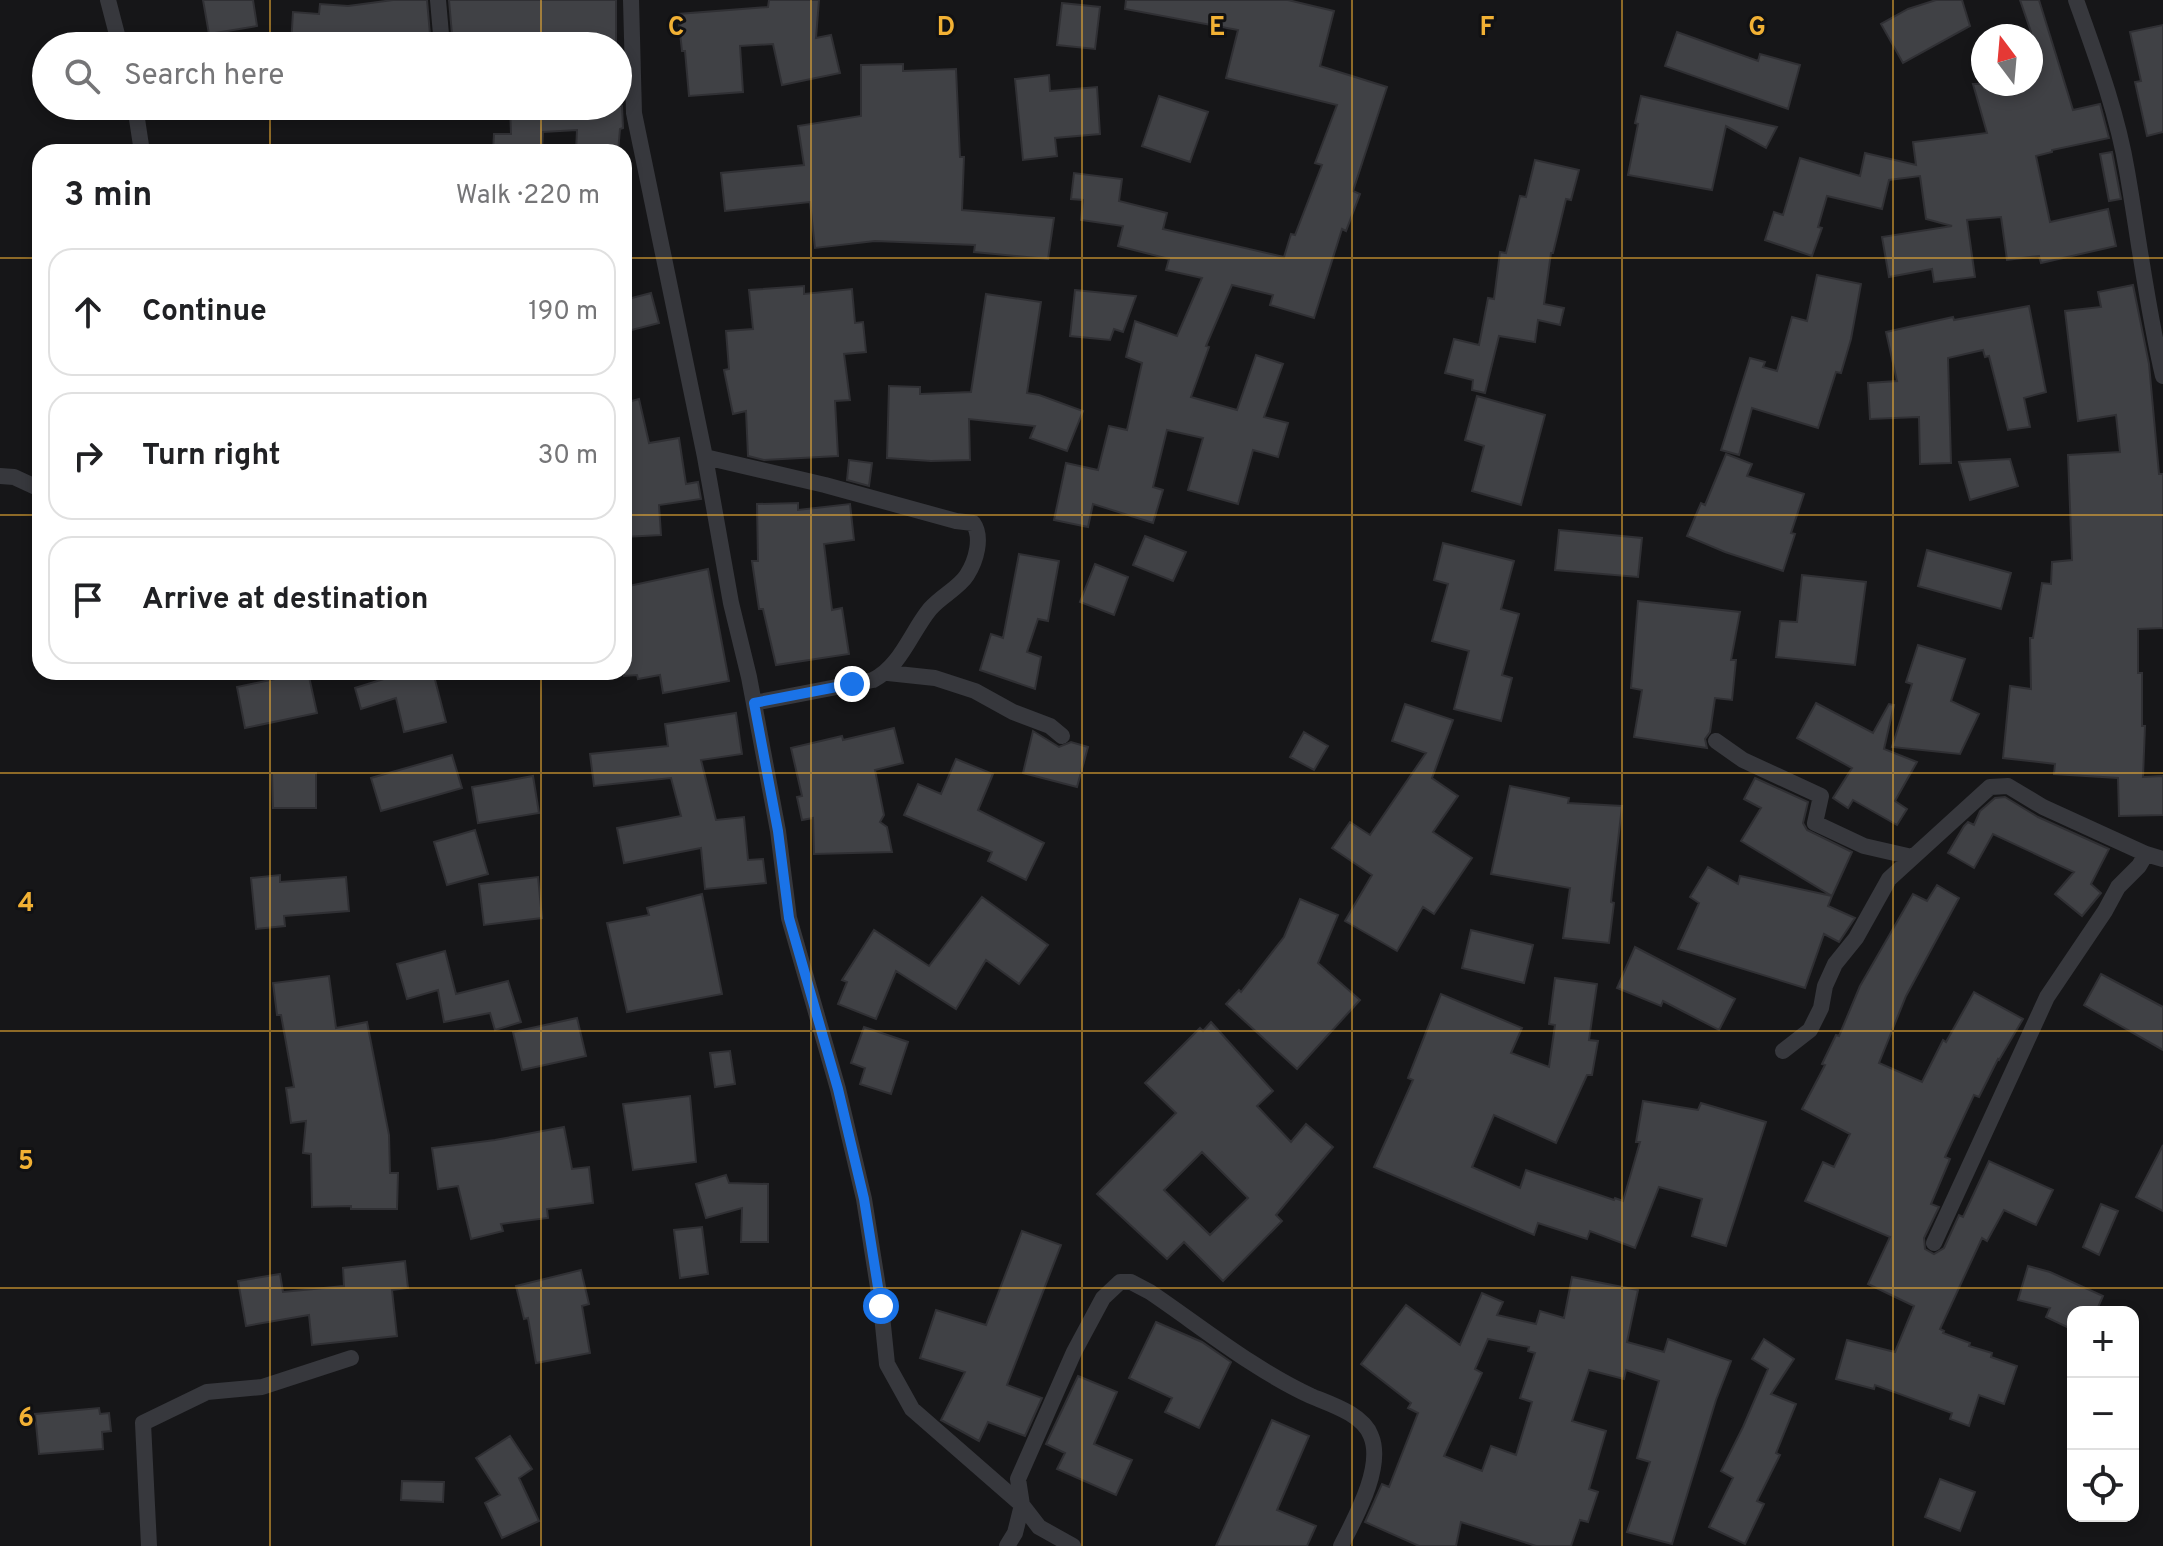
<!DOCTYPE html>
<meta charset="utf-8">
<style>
body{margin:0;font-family:Overpass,sans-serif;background:#f6f6f6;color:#202124}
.controls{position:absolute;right:24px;bottom:24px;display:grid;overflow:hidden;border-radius:16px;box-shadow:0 4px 12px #0003}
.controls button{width:72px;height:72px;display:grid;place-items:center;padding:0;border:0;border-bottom:2px solid #e0e0e0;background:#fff;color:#202124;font:40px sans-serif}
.compass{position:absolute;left:1971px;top:24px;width:72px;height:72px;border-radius:50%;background:#fff;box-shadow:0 4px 12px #0003;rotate:344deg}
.stop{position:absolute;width:24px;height:24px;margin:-18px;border:6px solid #1a73e8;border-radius:50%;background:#fff}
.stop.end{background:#1a73e8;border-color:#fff;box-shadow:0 2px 8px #0008}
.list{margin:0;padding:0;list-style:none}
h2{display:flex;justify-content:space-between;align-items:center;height:104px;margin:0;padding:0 32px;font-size:34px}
h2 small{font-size:26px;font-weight:400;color:#757577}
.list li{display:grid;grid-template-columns:52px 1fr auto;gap:24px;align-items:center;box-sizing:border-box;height:128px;margin:0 16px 16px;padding:0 16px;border:2px solid #e0e0e0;border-radius:24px}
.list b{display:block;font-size:30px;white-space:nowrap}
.list em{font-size:26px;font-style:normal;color:#757577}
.icon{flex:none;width:44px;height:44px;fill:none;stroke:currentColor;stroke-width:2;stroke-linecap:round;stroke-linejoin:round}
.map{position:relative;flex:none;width:2163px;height:1546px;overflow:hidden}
.search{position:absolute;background:#fff;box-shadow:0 4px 12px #0003;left:32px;top:32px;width:600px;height:88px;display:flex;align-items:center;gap:20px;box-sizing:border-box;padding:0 28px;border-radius:44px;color:#757577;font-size:30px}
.panel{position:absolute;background:#fff;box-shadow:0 4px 12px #0003;left:32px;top:144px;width:600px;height:536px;border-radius:24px}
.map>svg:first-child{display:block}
.building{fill:#404145;stroke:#303034;stroke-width:2;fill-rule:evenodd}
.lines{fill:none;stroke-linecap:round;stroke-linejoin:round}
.street{stroke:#37383d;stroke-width:16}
.route{stroke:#1a73e8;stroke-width:10}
.grid{fill:none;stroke:#f2b134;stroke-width:2;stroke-opacity:0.55}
.grid-label{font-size:26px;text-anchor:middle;font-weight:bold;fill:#f2b134;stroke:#111113;stroke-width:6;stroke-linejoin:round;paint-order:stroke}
</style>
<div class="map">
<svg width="2163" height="1546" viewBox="0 0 2163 1546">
<rect width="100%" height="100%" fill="#161618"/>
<path class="building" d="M203,0H253L257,26L209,34Z
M393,0H427L431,46H399L397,37L334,46L291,45L293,12L319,14L320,4L348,6Z
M449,0H616V46H453Z
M769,0H819L816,38L831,35L840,73L782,85L773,44L740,46L743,92L689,96L685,51H682L678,14L768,7Z
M1126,0H1288L1334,11L1320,66L1387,87L1353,191L1360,194L1346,231L1342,229L1314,318L1270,305L1273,295L1232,285L1206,346L1209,347L1191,397L1237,410L1256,355L1283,364L1264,417L1288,423L1278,457L1253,450L1238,504L1188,490L1203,438L1167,430L1153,487L1163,490L1153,523L1093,504L1088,527L1054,520L1066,463L1098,470L1109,426L1127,430L1142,363L1126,357L1135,321L1177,336L1202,278L1166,270L1169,259L1118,246L1123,226L1081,220L1083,200L1071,199L1074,173L1122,179L1119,201L1167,213L1163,229L1284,257L1291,234L1295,235L1322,165L1315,163L1337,105L1226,78L1238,30L1125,9Z
M1936,0H1962L1970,26L1903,63L1881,24L1908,9Z
M2020,0H2039L2073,110L2100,104L2109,138L2052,150V152L2036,156L2050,222L2108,209L2116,246L2041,263L2039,256L2007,260L2001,217L1967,220L1975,277L1934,282L1932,269L1889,277L1882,237L1952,226L1926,219L1920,176L1889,180L1882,209L1827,196L1818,227L1822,228L1812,256L1765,240L1774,212L1783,215L1800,158L1860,176L1865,153L1916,165L1913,142L1987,133L1973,84H2031V32Z
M1062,3L1100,7L1095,49L1057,45Z
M2163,25V132L2147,136L2135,82L2141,81L2130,32Z
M1677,32L1758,61L1760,54L1800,65L1788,109L1665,66Z
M903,64V71L956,69L960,157H964L962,210L1054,218L1048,259L974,252L975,245L875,241L815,248L810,202L725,211L721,173L804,165L798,126L861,116V65Z
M1049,75L1050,91L1097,87L1100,134L1055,138L1057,156L1023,160L1015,79Z
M1159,96L1208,112L1190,162L1142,146Z
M1641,96L1710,112L1777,127L1766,148L1726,126L1712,190L1628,175L1638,124L1635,123Z
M510,106H622L623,128L620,129L618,152H576L577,130L543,132L542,152H493L494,134H511Z
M2112,152L2121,199L2109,201L2100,154Z
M1535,160L1579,170L1571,200L1566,199L1553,253H1551L1544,304L1564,308L1560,325L1538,320L1535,342L1499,336L1485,393L1472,390L1473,380L1445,373L1454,339L1479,345L1488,298L1494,299L1500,252L1506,253L1520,196L1526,197Z
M1817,275L1861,284L1851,339L1841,373L1836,372L1818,428L1752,408L1739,455L1721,450L1750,358L1765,362L1763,367L1777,371L1792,317L1807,321Z
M2133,285L2149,364L2159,474H2163V628L2138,629V673H2142V726H2145L2143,777L2163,776V815L2119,816L2118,778L2054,774L2055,764L2003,758L2010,686L2031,689L2030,638H2033L2042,583L2051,584L2052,562L2072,560L2068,455L2120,452L2116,415L2078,421L2065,311L2101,307L2098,292Z
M804,286V294L852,289L855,323L863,322L866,352L844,354L850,400L835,401L838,456L764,460L748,456L746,411L733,414L724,370L729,369L726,331L753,329L749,290Z
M1075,290L1136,296L1123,332L1114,329L1110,340L1070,336Z
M651,293L659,323L624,332V300Z
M986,294L1041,302L1027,393L1039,395L1083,411L1067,451L1030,438L1035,426L969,419L970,460L931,461L887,458L889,386L920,387V394L971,392Z
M2029,306L2046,392L2024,398L2030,427L2008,430L1989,356L1985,357L1983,350L1948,358L1951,463L1920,464L1919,417L1870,419L1868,383L1897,381L1886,332L1953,317L1954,320Z
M1477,396L1545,415L1521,505L1472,491L1484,446L1465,440Z
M639,399L649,443L679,438L686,484L698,482L701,499L659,505L661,535L624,537V403Z
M1726,454L1752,464L1747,476L1804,494L1791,533L1795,534L1783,571L1725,552L1687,536L1701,503L1705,505Z
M2010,459L2018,486L1970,500L1959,462Z
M849,460L872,463L869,486L847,480Z
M798,503V510L850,504L854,540L824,544L832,610L842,608L849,654L776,665L763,609H759L752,561H758L757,504Z
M1559,530L1642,538L1638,577L1555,570Z
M1145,536L1186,552L1173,581L1133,565Z
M1443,543L1514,561L1501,609L1519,614L1502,675L1512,678L1501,721L1454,709L1469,651L1432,641L1448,584L1434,580Z
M1927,550L2011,573L2001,609L1918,586Z
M1019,554L1059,561L1048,621L1038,619L1027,652L1041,657L1035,689L980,670L991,634L1003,638Z
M1095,564L1128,577L1114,615L1080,602Z
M708,569L729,681L663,693L660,675L638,679L637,675L624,676V587Z
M1802,575L1866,582L1855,665L1776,657L1780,621L1797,622Z
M1638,601L1740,612L1731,660H1736L1732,700L1715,698L1710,732L1705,739L1707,748L1634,737L1642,690L1631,688Z
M1918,645L1965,659L1951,701L1979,714L1960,754L1892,747L1912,684L1906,682Z
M308,672L317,713L245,728L237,687Z
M406,672H433L446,722L404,732L396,698L361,709L355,688Z
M1816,703L1873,733L1889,704L1894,705L1884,749L1917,762L1895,801L1907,809L1897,825L1853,800L1848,808L1833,798L1852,768L1797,738Z
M1405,704L1453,720L1432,778L1458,796L1433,832L1472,858L1434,914L1423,907L1397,951L1345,921L1372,875L1332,848L1350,822L1370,835L1426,753L1392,741Z
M736,713L742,754L701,760L716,820L744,817L748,860L763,859L766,883L705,889L701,848L624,863L617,828L681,816L671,778L594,786L590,754L668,746L665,724Z
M894,728L903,763L875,770L884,815L880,822L887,827L892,852L814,854L813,818L802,820L797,797L802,796L791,748L842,736L843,740Z
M1033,731L1059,747L1071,742L1088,747L1077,787L1023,773Z
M1304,732L1328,746L1314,770L1290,757Z
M452,755L462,788L381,811L371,778Z
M956,759L993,774L978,810L1044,843L1026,880L988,861L992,852L904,815L918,784L941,794Z
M272,773H316V808H273Z
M533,776L539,813L478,823L472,787Z
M1755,778L1808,802L1803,823L1807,830L1852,852L1832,896L1741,841L1761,808L1744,799Z
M1510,786L1569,798L1568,803L1622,806L1611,902L1614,903L1609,943L1563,938L1570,888L1491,874Z
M2005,797L2038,817L2109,849L2091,884L2101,893L2082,916L2055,894L2074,872L1993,834L1974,868L1948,853L1964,826L1968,822L1974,825L1980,811L1995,798Z
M475,830L488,874L447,885L434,842Z
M1708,867L1738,884L1740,876L1832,896L1828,906L1855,918L1839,942L1824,934L1805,988L1678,949L1699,903L1690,897Z
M280,875V882L346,877L349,911L284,916L285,926L256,929L251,878Z
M538,877L542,918L484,925L479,884Z
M1937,885L1959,898L1906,996L1879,1063L1922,1082L1943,1040L1946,1042L1974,992L2023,1019L1999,1060L1998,1059L1979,1097L1974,1095L1945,1157L1950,1159L1931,1204L1939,1207L1924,1238L1925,1249L1934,1254L1944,1248L1959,1215L1963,1217L1989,1161L2053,1190L2036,1225L2004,1210L1987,1241L1982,1238L1940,1329L1944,1331L1943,1333L1970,1343L1969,1346L1992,1353L1991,1357L2017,1366L2004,1404L1979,1395L1969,1426L1950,1419L1952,1413L1875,1385L1874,1389L1836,1379L1847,1340L1895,1352L1914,1306L1868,1284L1890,1237L1805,1201L1823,1162L1834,1167L1850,1134L1802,1109L1825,1065L1822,1064L1836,1035L1839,1036L1860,986L1913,894L1927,901Z
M702,894L722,994L627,1012L607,923L649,915L647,908Z
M982,897L1048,945L1019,984L986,960L956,1009L896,971L876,1019L838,1004L847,982L842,980L874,930L929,966Z
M1300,899L1338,915L1318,963L1360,1000L1297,1069L1226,1004L1239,990L1241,992L1284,937Z
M1471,930L1533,945L1524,983L1462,968Z
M1635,947L1735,999L1719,1030L1663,1001L1661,1006L1617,988Z
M445,951L456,994L508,981L521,1022L495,1030L490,1013L444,1022L438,990L407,999L397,964Z
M2101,974L2163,1007V1050L2084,1005Z
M329,976L336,1028L367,1022L389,1135L390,1173H398L397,1209H351V1206L312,1207L311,1154L303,1153L306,1121L291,1123L286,1088L294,1087L281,1015H277L273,983Z
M1555,978L1597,984L1589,1040L1598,1041L1592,1075H1587L1556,1143L1494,1115L1472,1167L1520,1188L1526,1170L1614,1200L1615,1198L1623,1201L1640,1142H1636L1643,1101L1698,1110L1701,1103L1766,1122L1726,1246L1692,1236L1702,1199L1659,1187L1635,1248L1590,1231L1587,1239L1538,1223L1534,1235L1374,1167L1413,1080L1408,1078L1441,994L1522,1028L1511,1053L1549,1067L1555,1025L1549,1024Z
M577,1018L586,1056L522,1070L513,1032Z
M1211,1022L1273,1091L1257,1106L1291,1142L1306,1124L1333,1147L1276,1215L1282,1221L1223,1281L1184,1242L1167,1259L1097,1194L1176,1113L1145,1083L1200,1028L1203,1031ZM1202,1152L1248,1198L1210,1235L1164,1190Z
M864,1027L908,1042L891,1094L860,1084L865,1068L851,1063Z
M730,1051L735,1084L715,1087L710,1053Z
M690,1096L696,1162L633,1170L623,1104Z
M564,1127L572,1169L589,1167L593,1203L547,1209L548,1218L501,1224L503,1231L471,1239L458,1186L438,1189L432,1148L495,1140Z
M2163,1145V1211L2136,1197Z
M726,1175L729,1183L768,1184V1242H741L742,1208L706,1218L696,1184Z
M2101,1204L2118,1211L2099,1255L2083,1247Z
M702,1227L708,1274L680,1278L674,1230Z
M1022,1231L1061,1245L1007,1385L1042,1398L1025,1436L988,1422L979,1441L941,1420L965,1372L920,1358L936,1310L986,1325Z
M405,1261L408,1288L392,1290L397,1336L312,1345L309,1315L246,1326L238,1281L280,1274L283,1292L344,1286L343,1268Z
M2028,1266L2050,1272L2103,1296L2096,1312H2073V1330L2046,1317L2050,1308L2018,1300Z
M581,1270L589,1304L582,1306L590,1353L536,1363L528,1318L524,1319L516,1286Z
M1572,1277L1638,1290L1627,1342L1664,1352L1668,1339L1731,1361L1716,1400L1672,1544L1627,1532L1650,1462L1637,1458L1659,1381L1626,1370L1624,1379L1589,1370L1572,1421L1606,1431L1589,1489L1598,1492L1588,1522L1580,1520L1571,1546H1536L1461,1522L1456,1546H1419L1365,1522L1382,1484L1389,1487L1418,1413L1408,1408L1411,1403L1361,1364L1406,1305L1460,1345L1482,1293L1503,1302L1497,1315L1536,1324L1540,1311L1564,1318ZM1488,1339L1529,1347L1528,1351L1535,1353L1520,1398L1532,1402L1516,1455L1491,1446L1482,1471L1444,1456L1482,1373L1475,1369Z
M1156,1322L1202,1342L1231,1362L1199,1428L1165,1412L1172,1398L1129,1378Z
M1764,1339L1794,1359L1771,1394L1796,1404L1776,1453L1780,1455L1757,1501L1764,1504L1745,1544L1709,1527L1733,1478L1721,1471L1743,1427L1768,1369L1752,1359Z
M1078,1376L1117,1392L1094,1444L1132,1460L1116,1495L1057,1469L1065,1453L1046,1444Z
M99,1408L100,1414L109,1413L111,1431L102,1432L103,1449L39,1454L35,1414Z
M1272,1420L1309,1436L1277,1510L1316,1526L1307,1546H1216Z
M510,1436L532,1469L519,1478L539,1521L502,1538L485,1503L500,1495L476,1458Z
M1940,1479L1975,1492L1960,1531L1925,1517Z
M402,1481L444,1482L443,1502L401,1500Z"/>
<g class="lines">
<path class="street" d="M108,0L120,46
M438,0L442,46
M631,0L634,113L705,457L731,603L749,677L778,831L789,918L838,1089L864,1199L881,1306L887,1364L912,1409L1022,1505L1039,1527L1073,1546
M2076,0C2096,56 2117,112 2127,171C2139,240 2147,308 2163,376
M135,106L142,152
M705,457L825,485L956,521L973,523C983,537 976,561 967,575C959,588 941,596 930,609C911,632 901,666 873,680L754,703
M0,476L14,477L40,489
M888,673L935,678L975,691L1013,712L1050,726L1062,736
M1716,741L1743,760L1821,796L1815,823L1864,846L1912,857
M1783,1051L1810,1030L1821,1008L1825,986L1835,964L1856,938L1889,879L1990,787L2008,786L2043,807L2146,854
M1934,1243L2047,997L2105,911L2118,887L2139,866L2146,854L2163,859
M149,1546L143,1423L207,1392L262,1387L351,1358
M1007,1546L1015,1533L1022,1505L1018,1479L1074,1352L1103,1298L1120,1282H1131L1150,1292C1203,1328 1253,1369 1311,1396C1330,1404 1363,1414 1371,1436C1384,1467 1355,1518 1341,1546"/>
</g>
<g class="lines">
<path class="route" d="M852,684L754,703L778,831L789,918L838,1089L864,1199L881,1306"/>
</g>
<path class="grid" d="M270,0V46M541,0V46M811,0V1546M1082,0V1546M1352,0V1546M1622,0V1546M1893,0V1546M270,106V152M541,106V152M0,258H40M624,258H2163M0,515H40M624,515H2163M270,672V1546M541,672V1546M0,773H2163M0,1031H2163M0,1288H2163"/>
<g class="grid-label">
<text x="676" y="35">C</text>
<text x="946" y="35">D</text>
<text x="1217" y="35">E</text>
<text x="1487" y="35">F</text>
<text x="1757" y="35">G</text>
<text x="26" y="911">4</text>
<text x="26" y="1169">5</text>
<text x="26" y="1426">6</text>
</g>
</svg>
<div class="controls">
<button>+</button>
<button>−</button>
<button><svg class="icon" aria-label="locate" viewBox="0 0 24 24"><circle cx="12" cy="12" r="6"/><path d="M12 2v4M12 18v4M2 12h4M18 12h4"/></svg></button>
</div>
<svg class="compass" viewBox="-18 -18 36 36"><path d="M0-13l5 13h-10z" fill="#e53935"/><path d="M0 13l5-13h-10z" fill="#757577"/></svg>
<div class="stop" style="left:881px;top:1306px"></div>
<div class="stop end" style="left:852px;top:684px"></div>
<div class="search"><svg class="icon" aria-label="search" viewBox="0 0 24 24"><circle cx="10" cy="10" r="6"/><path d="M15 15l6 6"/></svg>Search here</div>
<section class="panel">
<h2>3 min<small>Walk · 220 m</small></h2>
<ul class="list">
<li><svg class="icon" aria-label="ahead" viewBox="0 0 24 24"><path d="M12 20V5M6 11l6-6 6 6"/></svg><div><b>Continue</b></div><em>190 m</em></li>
<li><svg class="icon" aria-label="right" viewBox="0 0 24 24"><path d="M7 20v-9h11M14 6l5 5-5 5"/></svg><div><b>Turn right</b></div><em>30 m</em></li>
<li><svg class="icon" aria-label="arrive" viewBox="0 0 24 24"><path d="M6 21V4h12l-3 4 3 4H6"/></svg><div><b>Arrive at destination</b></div></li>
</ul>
</section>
</div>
